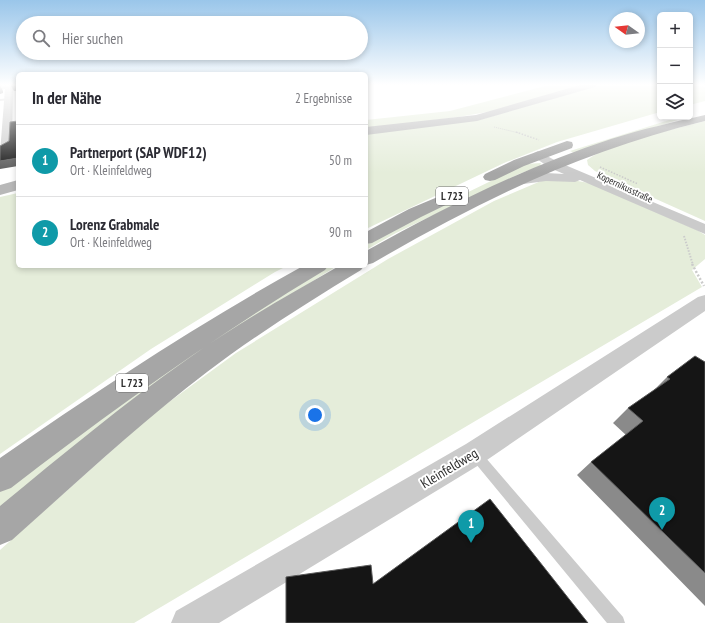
<!DOCTYPE html>
<html lang="de">
<meta charset="utf-8">
<style>
body{margin:0;font-family:"PT Sans Narrow",sans-serif;background:#f2f2f3;color:#2b2b33}
.controls{position:absolute;right:12px;top:12px;display:grid;overflow:hidden;border-radius:6px;box-shadow:0 2px 6px #0003}
.controls button{width:36px;height:36px;display:grid;place-items:center;padding:0;border:0;border-bottom:1px solid #e1e1e2;background:#fff;color:#2b2b33;font:20px sans-serif}
.compass{position:absolute;left:609px;top:12px;width:36px;height:36px;border-radius:50%;background:#fff;box-shadow:0 2px 6px #0003;rotate:285deg}
.you{position:absolute;left:315px;top:415px;width:14px;height:14px;margin:-10px;border:3px solid #fff;border-radius:50%;background:#1a73e8;box-shadow:0 0 0 6px #1a73e833}
.badge{display:grid;place-items:center;width:26px;height:26px;border-radius:50%;background:#2563eb;color:#fff;font-size:13px;font-weight:700}
.pin{position:absolute;translate:-50% -33px;filter:drop-shadow(0 1px 2px #0008)}
.pin::after{content:'';position:absolute;top:21px;width:14px;height:12px;background:inherit;clip-path:polygon(0 0,100% 0,50% 100%)}
.list{margin:0;padding:0;list-style:none}
h2{display:flex;justify-content:space-between;align-items:center;height:52px;margin:0;padding:0 16px;font-size:17px}
h2 small{font-size:13px;font-weight:400;color:#7c7c81}
.list li{display:grid;grid-template-columns:26px 1fr auto;gap:12px;align-items:center;box-sizing:border-box;height:72px;padding:0 16px;border-top:1px solid #e1e1e2}
.list b{display:block;font-size:15px;white-space:nowrap}
.list p{margin:0;font-size:13px;white-space:nowrap;color:#7c7c81}
.list em{font-size:13px;font-style:normal;color:#7c7c81}
.icon{flex:none;width:22px;height:22px;fill:none;stroke:currentColor;stroke-width:2;stroke-linecap:round;stroke-linejoin:round}
.map{position:relative;flex:none;width:705px;height:623px;overflow:hidden}
.search{position:absolute;background:#fff;box-shadow:0 2px 6px #0003;left:16px;top:16px;width:352px;height:44px;display:flex;align-items:center;gap:10px;box-sizing:border-box;padding:0 14px;border-radius:22px;color:#7c7c81;font-size:15px}
.panel{position:absolute;background:#fff;box-shadow:0 2px 6px #0003;left:16px;top:72px;width:352px;height:196px;border-radius:6px}
.map>svg:first-child{display:block}
.green{fill:#e5edda}
.lines{fill:none;stroke-linecap:round;stroke-linejoin:round}
.path-far3{stroke:#cbcbcb;stroke-width:1;stroke-dasharray:1 1;stroke-linecap:butt}
.path-far2{stroke:#cbcbcb;stroke-width:1.5;stroke-dasharray:1.5 1.5;stroke-linecap:butt}
.path-far1{stroke:#cbcbcb;stroke-width:2;stroke-dasharray:1.5 1.5;stroke-linecap:butt}
.path{stroke:#cbcbcb;stroke-width:2.5;stroke-dasharray:2 2;stroke-linecap:butt}
.lane{fill:#cbcbcb;fill-rule:evenodd}
.street{fill:#cbcbcb;fill-rule:evenodd}
.secondary{fill:#b8b8b8;fill-rule:evenodd}
.primary{fill:#a6a6a6;fill-rule:evenodd}
.wall{fill:#8a8a8a}
.shaded-wall{fill:#5b5b5b}
.building{fill:#151515;stroke:#5b5b5b}
.labels{text-anchor:middle;dominant-baseline:central;stroke-width:4;stroke-linejoin:round;paint-order:stroke}
.far-street-label{font-size:10px;fill:#2e2e2e;stroke:#fff}
.shield{fill:#fff;stroke:#6d6d6d;stroke-width:1}
.shield-label{font-size:11px;font-weight:bold;fill:#2e2e2e}
.near-street-label{font-size:14px;fill:#2e2e2e;stroke:#fff}
</style>
<div class="map">
<svg width="705" height="623" viewBox="0 0 705 623">
<rect width="100%" height="100%" fill="#fff"/>
<path class="green" d="M549,85H582L493,111L458,117L366,129V120L450,111Z
M599,85H660V112L557,142L504,163L366,229V133L483,119Z
M690,85L705,87V101L690,105Z
M679,117H687L574,153L570,151Z
M705,121V221L618,182L595,171L588,165L587,160C613,141 673,130 705,121Z
M541,163L540,166L519,174L396,233L366,250V245L423,214L526,164Z
M572,180L589,183L697,230L705,235V259L692,270L702,287L134,623H0V550L154,413L236,353L388,259L494,201L541,181Z
M18,193V266H287L275,272L151,349L0,454V197Z
M329,266H337L265,311L0,513V491L219,333Z"/>
<g class="lines">
<path class="path-far3" d="M494,127L519,133"/>
<path class="path-far2" d="M516,132L539,140
M600,167L638,184"/>
<path class="path-far1" d="M684,236L693,265"/>
<path class="path" d="M692,264L704,286"/>
<path class="lane" d="M10,98V100L0,101V99Z
M475,448L479,450L623,617L625,623H607L471,458L469,454L471,450Z"/>
<path class="street" d="M0,85H13L12,147L10,149L0,153L5,89L0,90Z
M538,151L558,162L705,224V234L580,180L575,182L546,181L516,185L511,184L510,181L511,178L516,177L546,173L564,174L550,168L534,157L532,155L534,153Z
M705,295V311L484,462L219,623H171L176,611L466,444L698,297Z"/>
<path class="secondary" d="M580,85H597L595,87L477,121L366,135V127L476,115Z
M18,180V190L0,195V185Z"/>
<path class="primary" d="M705,115V121C582,151 481,200 373,263L366,265V251C445,207 525,167 611,139C642,129 674,122 705,115Z
M567,141L572,142L573,145L572,148L524,166L495,180L490,181L485,180L483,177L485,174L514,160Z
M452,191L458,193L460,196L458,199L421,217L372,243L366,244V232L409,209Z
M303,266H328L325,270C215,336 112,410 11,488L0,492V458C98,390 198,324 303,266Z
M339,266H364L361,270C308,302 256,335 207,372C139,424 76,483 12,540L0,545V506C62,455 123,404 189,358C237,324 288,295 339,266Z"/>
</g>
<path class="wall" d="M705,362V606L577,475L591,462L626,435L613,423L628,408L653,391L667,377Z"/>
<path class="shaded-wall" d="M0,85L3,91V93L0,94Z
M18,85V91H14L11,86Z
M18,158V166L0,169V161Z"/>
<path class="building" d="M18,121V158L0,161V146L9,141L10,122Z
M695,356L705,362V573L591,462L643,421L628,408L670,379L667,377Z
M490,499L588,623H286V577L371,565L373,584Z"/>
<linearGradient id="sky" x2="0" y2="1"><stop stop-color="#9ac6ea"/><stop offset="0.49" stop-color="#fff"/><stop offset="1" stop-color="#fff" stop-opacity="0"/></linearGradient>
<rect width="705" height="173" fill="url(#sky)"/>
<g class="labels">
<g class="far-street-label">
<text transform="translate(625 187) rotate(25)">Kopernikusstraße</text>
</g>
<g class="shield">
<rect x="436" y="187" width="32" height="18" rx="3"/>
<rect x="116" y="374" width="32" height="18" rx="3"/>
</g>
<g class="shield-label">
<text x="452" y="196">L 723</text>
<text x="132" y="383">L 723</text>
</g>
<g class="near-street-label">
<text transform="translate(449 468) rotate(-31)">Kleinfeldweg</text>
</g>
</g>
</svg>
<div class="controls">
<button>+</button>
<button>−</button>
<button><svg class="icon" aria-label="layers" viewBox="0 0 24 24"><path d="M12 4l9 5-9 5-9-5zM3 14l9 5 9-5"/></svg></button>
</div>
<svg class="compass" viewBox="-18 -18 36 36"><path d="M0-13l5 13h-10z" fill="#e53935"/><path d="M0 13l5-13h-10z" fill="#7c7c81"/></svg>
<div class="you"></div>
<div class="pin badge" style="left:471px;top:543px;background:#0f9aa8">1</div>
<div class="pin badge" style="left:662px;top:530px;background:#0f9aa8">2</div>
<div class="search"><svg class="icon" aria-label="search" viewBox="0 0 24 24"><circle cx="10" cy="10" r="6"/><path d="M15 15l6 6"/></svg>Hier suchen</div>
<section class="panel">
<h2>In der Nähe<small>2 Ergebnisse</small></h2>
<ul class="list">
<li><span class="badge" style="background:#0f9aa8">1</span><div><b>Partnerport (SAP WDF12)</b><p>Ort · Kleinfeldweg</p></div><em>50 m</em></li>
<li><span class="badge" style="background:#0f9aa8">2</span><div><b>Lorenz Grabmale</b><p>Ort · Kleinfeldweg</p></div><em>90 m</em></li>
</ul>
</section>
</div>
